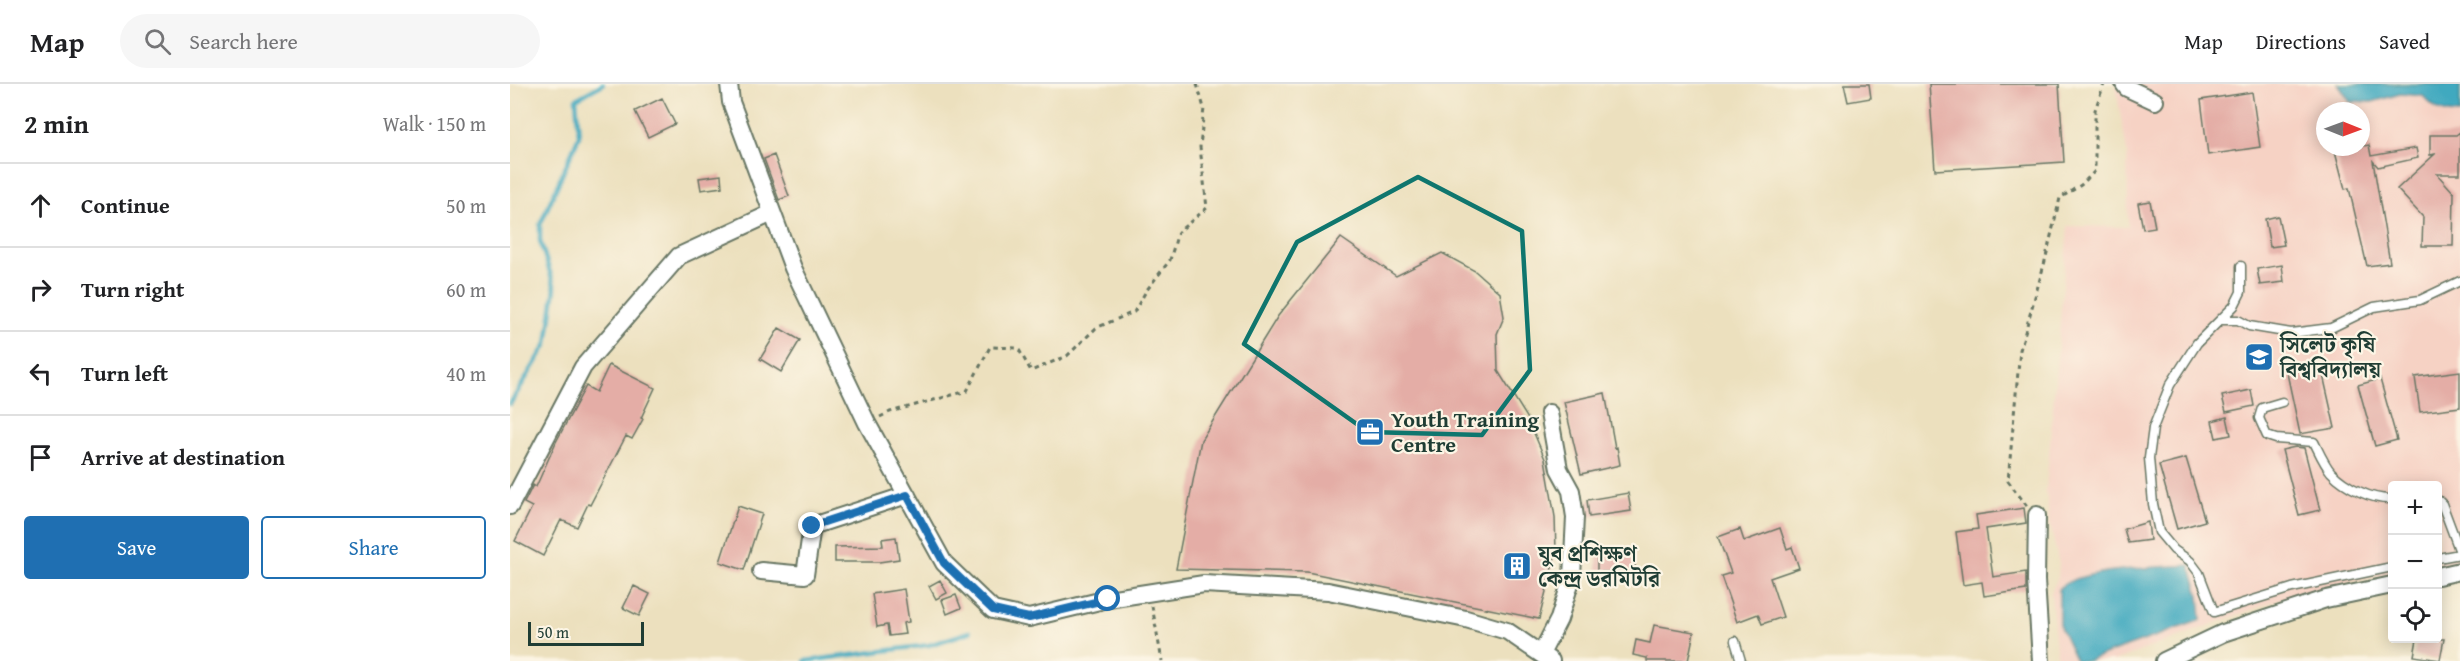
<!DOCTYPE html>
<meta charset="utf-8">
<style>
body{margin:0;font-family:"Gentium Book Plus","Noto Serif Bengali",serif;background:#f6f6f6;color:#202124}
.controls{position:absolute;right:18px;bottom:18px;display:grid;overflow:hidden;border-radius:6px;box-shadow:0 3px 15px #0003}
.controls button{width:54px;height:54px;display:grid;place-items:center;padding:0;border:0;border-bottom:2px solid #e0e0e0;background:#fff;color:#202124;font:30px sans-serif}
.compass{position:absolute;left:1806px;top:18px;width:54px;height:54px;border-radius:50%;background:#fff;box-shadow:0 3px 15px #0003;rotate:91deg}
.scale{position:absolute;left:18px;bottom:15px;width:116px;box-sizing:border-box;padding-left:6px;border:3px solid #1f3d34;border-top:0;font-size:16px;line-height:21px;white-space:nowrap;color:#1f3d34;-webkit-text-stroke:4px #fcf5e5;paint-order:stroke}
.stop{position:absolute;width:18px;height:18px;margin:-14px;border:4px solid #1f6fb2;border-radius:50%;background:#fff}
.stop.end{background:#1f6fb2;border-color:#fff;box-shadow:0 2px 6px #0008}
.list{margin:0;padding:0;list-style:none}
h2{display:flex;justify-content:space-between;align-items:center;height:78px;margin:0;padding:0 24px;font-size:26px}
h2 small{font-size:20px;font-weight:400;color:#757577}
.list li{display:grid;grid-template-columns:39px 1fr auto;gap:18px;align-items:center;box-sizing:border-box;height:84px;padding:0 24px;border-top:2px solid #e0e0e0}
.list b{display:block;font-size:22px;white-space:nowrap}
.list em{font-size:20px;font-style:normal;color:#757577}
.actions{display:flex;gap:12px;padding:18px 24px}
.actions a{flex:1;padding:14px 0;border:2px solid #1f6fb2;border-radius:6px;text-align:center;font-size:21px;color:#1f6fb2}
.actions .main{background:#1f6fb2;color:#fff}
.icon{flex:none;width:33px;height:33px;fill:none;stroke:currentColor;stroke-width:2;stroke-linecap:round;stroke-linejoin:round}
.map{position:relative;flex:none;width:1950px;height:577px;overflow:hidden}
header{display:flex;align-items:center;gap:36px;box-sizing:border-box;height:84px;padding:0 30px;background:#fff;border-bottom:2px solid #e0e0e0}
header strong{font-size:28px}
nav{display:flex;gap:33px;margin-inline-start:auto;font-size:21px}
.search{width:420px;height:54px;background:#f6f6f6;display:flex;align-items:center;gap:15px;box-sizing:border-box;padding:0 21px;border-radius:33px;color:#757577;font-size:22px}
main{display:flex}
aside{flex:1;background:#fff}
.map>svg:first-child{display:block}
.built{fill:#f6d2c4;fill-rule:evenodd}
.water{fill:#40a9bf;stroke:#30737a;stroke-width:1.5}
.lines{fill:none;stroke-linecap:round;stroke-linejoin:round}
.stream{stroke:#40a9bf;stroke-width:4.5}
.building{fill:#e4ada6}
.lane-casing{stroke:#677664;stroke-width:11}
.street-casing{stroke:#677664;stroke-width:20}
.path{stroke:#677664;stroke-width:3;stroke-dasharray:4.5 4.5;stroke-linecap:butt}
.lane{stroke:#fff;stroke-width:8}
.street{stroke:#fff;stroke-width:16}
.route{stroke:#1f6fb2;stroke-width:8}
.marked{fill:none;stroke:#0f766e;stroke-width:4.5;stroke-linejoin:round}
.labels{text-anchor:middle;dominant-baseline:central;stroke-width:4.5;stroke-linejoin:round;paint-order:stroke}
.poi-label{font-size:22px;font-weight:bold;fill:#1f3d34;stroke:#fcf5e5;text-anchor:start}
</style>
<header>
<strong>Map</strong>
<div class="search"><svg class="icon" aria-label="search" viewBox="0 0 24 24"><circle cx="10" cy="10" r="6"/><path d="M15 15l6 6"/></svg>Search here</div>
<nav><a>Map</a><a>Directions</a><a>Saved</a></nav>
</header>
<main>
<aside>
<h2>2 min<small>Walk · 150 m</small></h2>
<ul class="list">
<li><svg class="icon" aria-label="ahead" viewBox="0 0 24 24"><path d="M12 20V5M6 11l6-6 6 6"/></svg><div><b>Continue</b></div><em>50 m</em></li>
<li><svg class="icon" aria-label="right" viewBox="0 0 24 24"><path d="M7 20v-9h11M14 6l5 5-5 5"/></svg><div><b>Turn right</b></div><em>60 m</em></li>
<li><svg class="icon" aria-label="left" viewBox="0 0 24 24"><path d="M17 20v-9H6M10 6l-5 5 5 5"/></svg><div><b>Turn left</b></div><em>40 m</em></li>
<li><svg class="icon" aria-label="arrive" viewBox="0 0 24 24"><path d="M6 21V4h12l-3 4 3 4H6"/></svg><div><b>Arrive at destination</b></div></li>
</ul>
<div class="actions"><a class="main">Save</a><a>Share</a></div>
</aside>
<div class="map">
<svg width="1950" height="577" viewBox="0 0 1950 577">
<rect width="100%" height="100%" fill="#fcf5e5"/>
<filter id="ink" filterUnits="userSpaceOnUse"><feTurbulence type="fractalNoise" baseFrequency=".0167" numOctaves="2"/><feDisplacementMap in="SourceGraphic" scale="12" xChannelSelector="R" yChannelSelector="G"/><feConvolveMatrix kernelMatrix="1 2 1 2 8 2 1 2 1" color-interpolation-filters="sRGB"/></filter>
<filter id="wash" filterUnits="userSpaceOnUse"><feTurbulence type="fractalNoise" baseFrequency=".008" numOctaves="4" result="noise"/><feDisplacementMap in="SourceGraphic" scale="24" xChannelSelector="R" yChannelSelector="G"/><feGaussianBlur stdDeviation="1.35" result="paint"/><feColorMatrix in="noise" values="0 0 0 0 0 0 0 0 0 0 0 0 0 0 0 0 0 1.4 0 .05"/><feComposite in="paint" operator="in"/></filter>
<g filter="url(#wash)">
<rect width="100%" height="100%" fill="#ece0be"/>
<path class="built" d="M1607,0H1950V478L1928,482V402H1882V490L1831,500L1768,516L1604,577H1547L1541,509L1548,493L1549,480L1539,436L1536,406L1558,142L1618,143L1617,68L1606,5ZM1815,27H1851V63H1815Z"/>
<path class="water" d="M1828,0H1950V30C1932,30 1925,25 1913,12L1890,10L1862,18H1840Z
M1680,481L1689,511L1691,536L1577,577H1566L1549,540V504C1573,484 1647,484 1680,481Z"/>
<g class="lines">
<path class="stream" d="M0,320L37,260L45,204L30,157V141L69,52L66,15L93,0
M295,577L419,561L460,548"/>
</g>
<g id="blocks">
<path class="building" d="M1334,0H1359L1361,14L1338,18Z
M1419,0H1549L1554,78L1425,86Z
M1742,8L1750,63L1698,71L1691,16Z
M152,14L165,40L138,53L125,27Z
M1950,48V90H1927L1944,109L1943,162H1912L1913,133L1887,105L1925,70L1920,71V51H1946Z
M1859,61L1861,72L1906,64L1908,74L1868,83L1863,77L1880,179L1857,182L1839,104L1835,105L1825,67Z
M264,71L279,112L269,116L254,75Z
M211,91L212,103L191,106L189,94Z
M1640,117L1645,143L1633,145L1628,119Z
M1768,132L1774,161L1760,163L1755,135Z
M831,154L886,192L932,169L965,187L990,209L994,233L987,250L988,287L1018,335L1035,375L1045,433L1046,468L1029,535L797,488L666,485L691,356L768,232Z
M1772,181L1774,198L1750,201L1747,185Z
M269,244L290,256L271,288L250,275Z
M99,281L145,304L131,334L133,335L122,355L116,352L80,421L78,420L67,443L51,436L33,472L5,457L22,423L14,419L23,401L26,403L46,358L76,302L86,308Z
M1811,282L1825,344L1790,350L1777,289Z
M1950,287V323L1910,328L1905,293Z
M1870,295L1887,356L1865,362L1848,301Z
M1741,306L1744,322L1716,328L1712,312Z
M1095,309L1105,364L1107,363L1110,381L1071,390L1054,318Z
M1717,333L1721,351L1706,354L1702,337Z
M1785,363L1794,364L1810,426L1789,431L1772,366Z
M1676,374L1695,437L1667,445L1649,381Z
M1118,409L1121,427L1079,433L1077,416Z
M228,422L252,430L234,486L210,478Z
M1514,424L1516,439L1476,445L1483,493L1516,488V506L1474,512L1472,498L1453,501L1446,448L1468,445L1466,431Z
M1638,438L1640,456L1618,459L1614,445Z
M1270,444L1277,465L1282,463L1289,484L1260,494L1273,533L1252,540L1248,530L1227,538L1211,492L1221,489L1208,453L1230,445L1234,457Z
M386,453L389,475L369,478H325V463L373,462L372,455Z
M1087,469H1125V488H1087Z
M430,496L437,509L426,515L419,502Z
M124,502L140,510L129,532L113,524Z
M394,505L399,538L393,539L395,550L379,552L377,541L367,543L362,510Z
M446,511L451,524L437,530L432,516Z
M1144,541L1184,548L1178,577H1137V574L1123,571L1126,556L1140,559Z
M1907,555H1934L1930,576L1904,572Z"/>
</g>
</g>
<g filter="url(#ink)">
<use href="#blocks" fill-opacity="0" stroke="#677664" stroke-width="1.5"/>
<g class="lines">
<g class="lane-casing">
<path id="lane" d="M1731,182V208L1724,222L1687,259L1660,301L1643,344L1639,374L1643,420L1649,448L1664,466L1680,477L1689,489L1704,528L1782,504L1882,483
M1711,236H1728L1739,242L1781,249L1821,244L1864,223L1910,216L1950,197
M1772,318L1752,324L1749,334L1757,352L1766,355L1804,358C1809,368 1814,380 1821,388C1835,403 1862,416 1882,415
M1928,416L1932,420L1950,468
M1928,474L1950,470
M1225,557L1231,577"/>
</g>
<g class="street-casing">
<path id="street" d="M219,0L221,18L283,184L357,339L434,479L483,526L519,534L598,515L694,500L818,507L956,535L997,547L1041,577
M1614,0L1617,4L1645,17
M0,422L73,283L169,172L262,129
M1527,431L1526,496L1531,577
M251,487L295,491L302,442L397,411
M1928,492L1950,487
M1031,570L1049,535L1062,493L1065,433L1061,407L1049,385L1039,329
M1654,577L1713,549L1816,515L1882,501"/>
</g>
<path class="path" d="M370,333L380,328L457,307L480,263L508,264L521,287L557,272L586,244L624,228L636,207L660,176L668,148L697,124L690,63L694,24L687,0
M1517,422L1498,397L1510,266L1535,177L1550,114L1571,101L1585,87V26L1594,0
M642,522L652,577"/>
<use href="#lane" class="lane"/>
<use href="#street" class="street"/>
</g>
</g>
<g class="lines" filter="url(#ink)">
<path class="route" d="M302,442L397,411L434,479L483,526L519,534L598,515"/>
</g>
<path class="marked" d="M908,93L1012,147L1020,286L972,351L858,348L734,260L787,158Z"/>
<defs>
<g id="university-square" transform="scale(1.5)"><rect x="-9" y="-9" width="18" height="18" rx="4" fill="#1f6fb2" stroke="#fcf5e5"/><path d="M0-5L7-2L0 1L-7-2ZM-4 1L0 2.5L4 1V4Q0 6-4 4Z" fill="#fff"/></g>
<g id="office-square" transform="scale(1.5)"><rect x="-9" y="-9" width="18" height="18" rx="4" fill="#1f6fb2" stroke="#fcf5e5"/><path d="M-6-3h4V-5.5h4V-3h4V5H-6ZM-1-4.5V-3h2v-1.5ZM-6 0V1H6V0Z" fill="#fff"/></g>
<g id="building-square" transform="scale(1.5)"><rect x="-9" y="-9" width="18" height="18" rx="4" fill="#1f6fb2" stroke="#fcf5e5"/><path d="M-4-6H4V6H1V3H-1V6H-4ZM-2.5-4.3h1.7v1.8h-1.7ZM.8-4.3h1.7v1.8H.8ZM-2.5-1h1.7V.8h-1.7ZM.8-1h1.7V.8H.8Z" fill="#fff"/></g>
</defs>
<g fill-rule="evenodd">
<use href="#university-square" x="1749" y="273"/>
<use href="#office-square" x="860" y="348"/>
<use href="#building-square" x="1007" y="482"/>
</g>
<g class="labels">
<g class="poi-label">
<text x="1770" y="260">সিলেট কৃষি<tspan x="1770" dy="25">বিশ্ববিদ্যালয়</tspan></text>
<text x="881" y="335">Youth Training<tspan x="881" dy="25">Centre</tspan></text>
<text x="1028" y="469">যুব প্রশিক্ষণ<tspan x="1028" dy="25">কেন্দ্র ডরমিটরি</tspan></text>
</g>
</g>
</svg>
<div class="controls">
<button>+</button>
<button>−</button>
<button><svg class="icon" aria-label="locate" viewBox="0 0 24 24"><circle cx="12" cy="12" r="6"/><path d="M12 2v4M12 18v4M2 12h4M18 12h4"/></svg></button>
</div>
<svg class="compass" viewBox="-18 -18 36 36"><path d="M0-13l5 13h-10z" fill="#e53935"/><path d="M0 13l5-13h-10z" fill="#757577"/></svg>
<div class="scale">50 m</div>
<div class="stop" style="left:598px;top:515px"></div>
<div class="stop end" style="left:302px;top:442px"></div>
</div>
</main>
